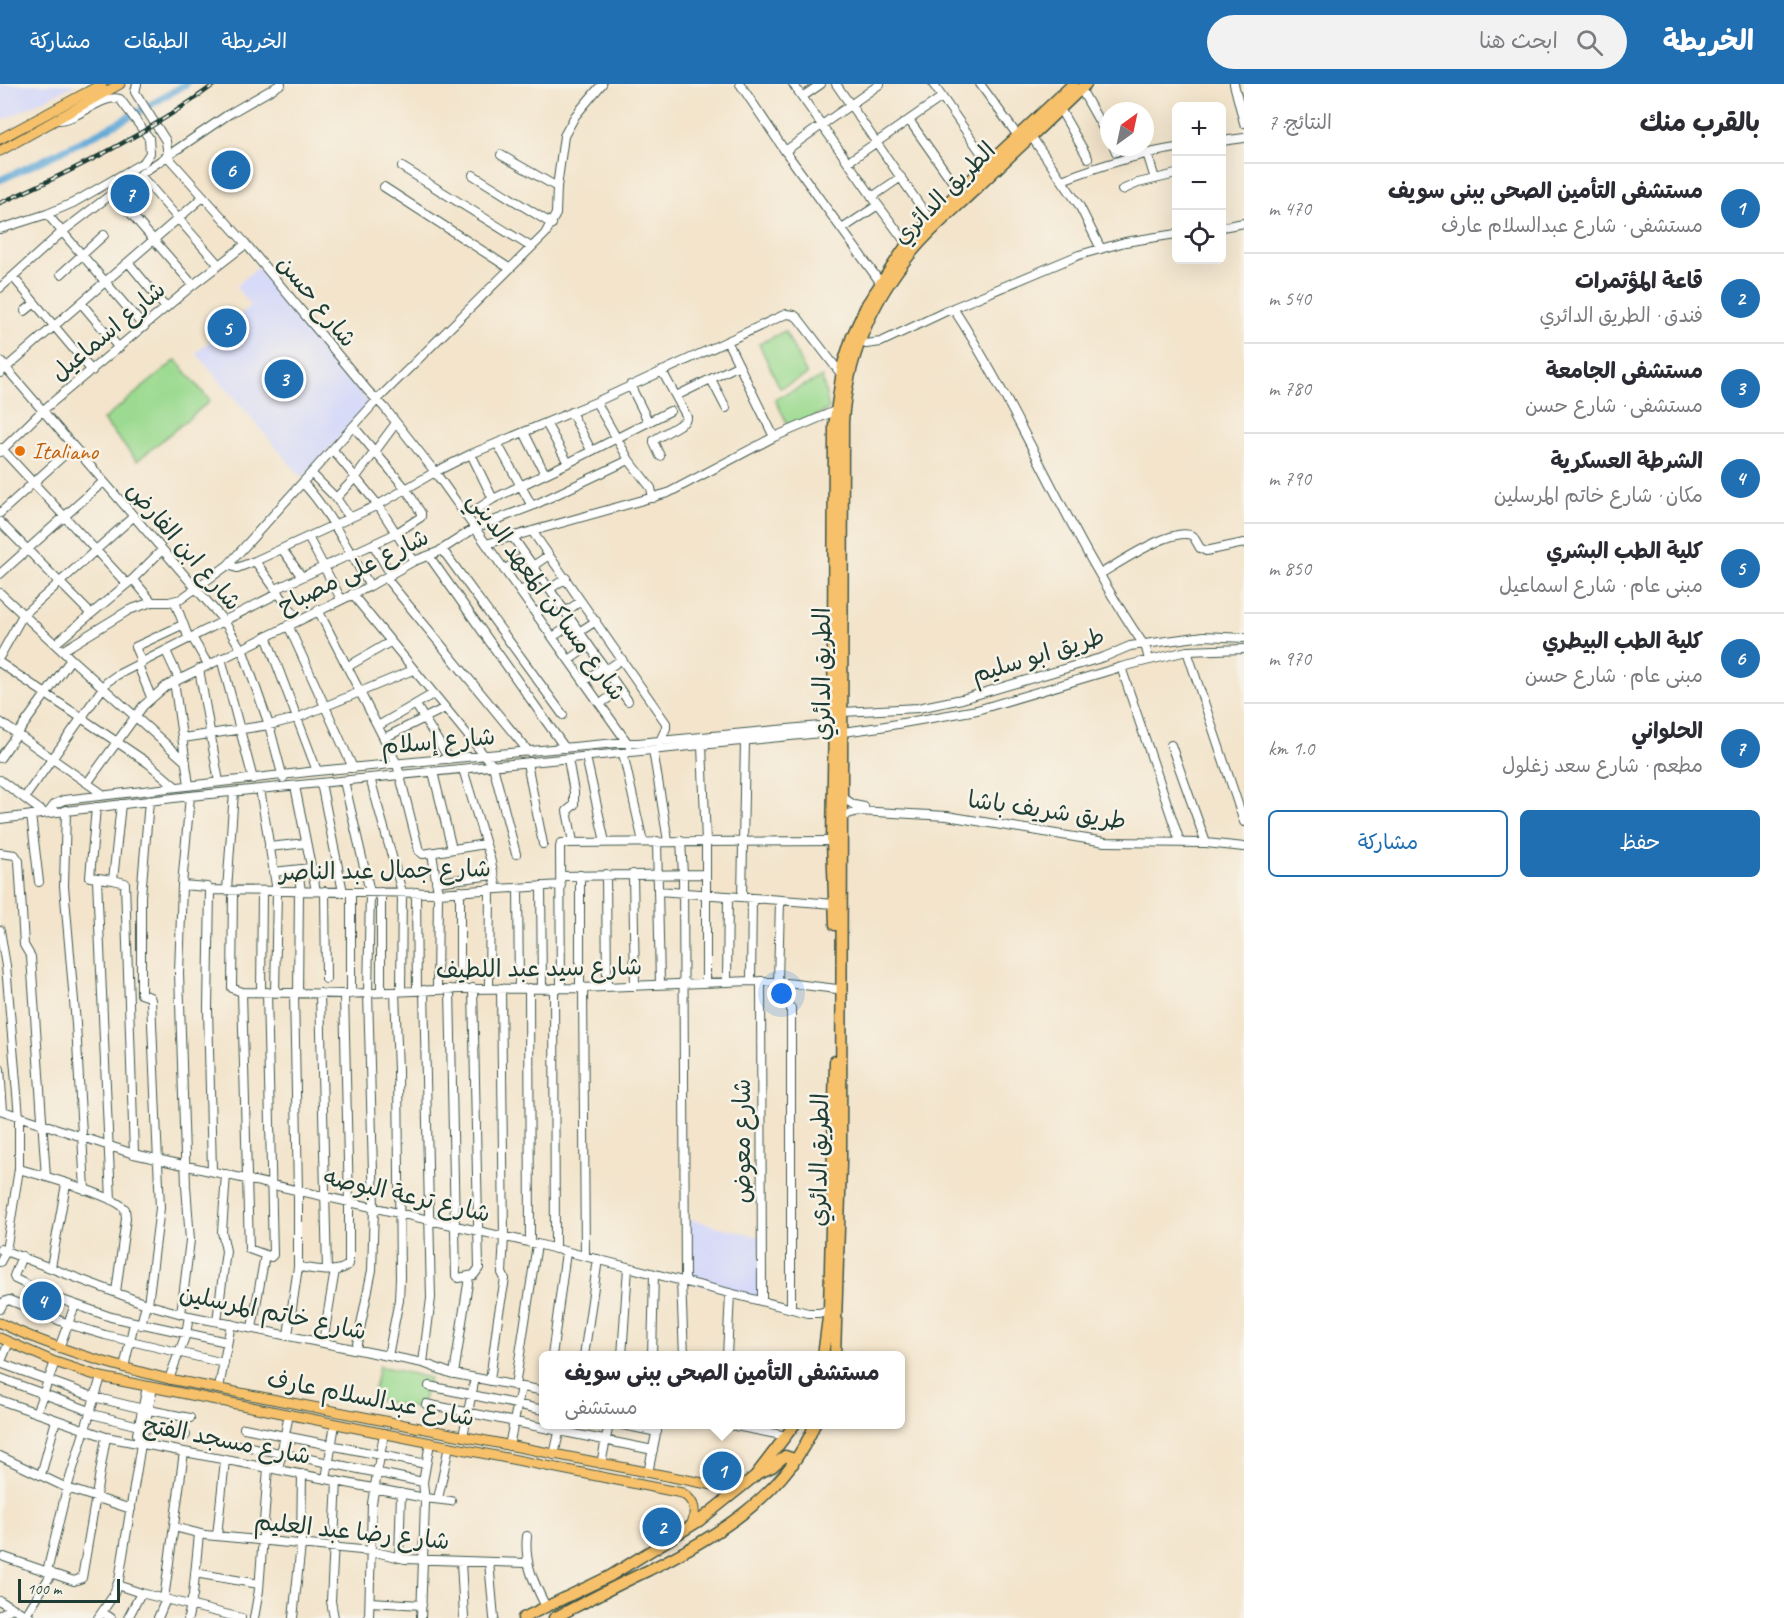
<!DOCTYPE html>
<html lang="ar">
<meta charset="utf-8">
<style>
body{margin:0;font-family:Caveat,"Playpen Sans Arabic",sans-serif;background:#f2f2f3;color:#2b2b33;direction:rtl}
.controls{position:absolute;right:18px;top:18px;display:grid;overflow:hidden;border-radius:9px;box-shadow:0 6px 24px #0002}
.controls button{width:54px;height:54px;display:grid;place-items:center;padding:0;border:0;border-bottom:2px solid #e1e1e2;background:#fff;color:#2b2b33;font:30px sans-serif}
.compass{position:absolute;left:1100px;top:18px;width:54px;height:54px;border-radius:50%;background:#fff;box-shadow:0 6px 24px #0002;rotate:33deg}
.scale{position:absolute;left:18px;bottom:15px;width:102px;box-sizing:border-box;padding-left:6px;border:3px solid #1f3d34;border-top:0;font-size:16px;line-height:21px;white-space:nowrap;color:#1f3d34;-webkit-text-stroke:4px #f7f3e8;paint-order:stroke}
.you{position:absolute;left:782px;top:910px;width:21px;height:21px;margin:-15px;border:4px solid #fff;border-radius:50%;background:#1a73e8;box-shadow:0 0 0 9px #1a73e833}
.badge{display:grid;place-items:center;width:39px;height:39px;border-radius:50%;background:#1f6fb2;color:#fff;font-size:20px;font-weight:700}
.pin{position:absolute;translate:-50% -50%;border:3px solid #fff;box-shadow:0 2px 6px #0006}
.popup{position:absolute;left:539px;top:1267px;width:366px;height:78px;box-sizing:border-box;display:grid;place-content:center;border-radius:9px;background:#fff;filter:drop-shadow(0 2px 4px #0005);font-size:20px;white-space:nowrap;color:#7c7c81}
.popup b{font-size:22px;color:#2b2b33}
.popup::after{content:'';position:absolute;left:50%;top:100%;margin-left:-12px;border:12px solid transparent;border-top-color:#fff}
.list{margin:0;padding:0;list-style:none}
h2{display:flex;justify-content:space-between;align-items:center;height:78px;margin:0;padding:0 24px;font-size:26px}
h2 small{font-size:20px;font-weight:400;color:#7c7c81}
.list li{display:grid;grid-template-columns:39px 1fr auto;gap:18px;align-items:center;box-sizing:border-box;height:90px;padding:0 24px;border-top:2px solid #e1e1e2}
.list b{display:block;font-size:22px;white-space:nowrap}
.list p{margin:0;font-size:20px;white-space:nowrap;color:#7c7c81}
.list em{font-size:20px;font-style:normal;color:#7c7c81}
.actions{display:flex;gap:12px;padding:18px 24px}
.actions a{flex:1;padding:14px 0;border:2px solid #1f6fb2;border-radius:9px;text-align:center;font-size:21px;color:#1f6fb2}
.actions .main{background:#1f6fb2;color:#fff}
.icon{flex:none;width:33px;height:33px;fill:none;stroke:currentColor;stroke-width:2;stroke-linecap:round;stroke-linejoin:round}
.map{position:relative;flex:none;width:1244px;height:1534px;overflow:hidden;direction:ltr}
header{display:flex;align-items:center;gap:36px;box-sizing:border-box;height:84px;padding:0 30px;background:#1f6fb2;color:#fff}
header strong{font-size:28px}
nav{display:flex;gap:33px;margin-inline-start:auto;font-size:21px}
.search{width:420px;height:54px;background:#f2f2f3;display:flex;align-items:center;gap:15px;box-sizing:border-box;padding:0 21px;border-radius:33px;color:#7c7c81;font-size:22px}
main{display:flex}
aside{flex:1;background:#fff}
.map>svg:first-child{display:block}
.built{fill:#d4d8f9}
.green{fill:#9bda90;stroke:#5d8c62;stroke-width:1.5}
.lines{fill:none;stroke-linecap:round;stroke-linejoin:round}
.canal{stroke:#61a8d7;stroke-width:7}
.minor-casing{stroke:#3f564b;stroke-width:10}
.major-casing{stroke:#3f564b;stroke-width:11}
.highway-casing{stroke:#3f564b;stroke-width:13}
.minor{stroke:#fff;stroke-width:8}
.major{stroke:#f6c16b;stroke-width:9}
.highway{stroke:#f6c16b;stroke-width:10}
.rail-casing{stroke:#1f3d34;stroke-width:4.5}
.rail{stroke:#f7f3e8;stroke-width:2;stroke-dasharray:7;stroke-linecap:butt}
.food-dot{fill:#e8710a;stroke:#f7f3e8;stroke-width:2}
.labels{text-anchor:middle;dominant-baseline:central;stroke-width:5;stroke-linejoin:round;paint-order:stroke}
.street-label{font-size:24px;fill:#1f3d34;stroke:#f7f3e8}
.food-label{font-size:24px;fill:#c56008;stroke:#f7f3e8;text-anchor:start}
</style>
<header>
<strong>الخريطة</strong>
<div class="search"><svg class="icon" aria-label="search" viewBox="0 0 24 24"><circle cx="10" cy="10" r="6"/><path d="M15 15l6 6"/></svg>ابحث هنا</div>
<nav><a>الخريطة</a><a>الطبقات</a><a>مشاركة</a></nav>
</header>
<main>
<aside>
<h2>بالقرب منك<small>النتائج: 7</small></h2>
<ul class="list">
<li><span class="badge">1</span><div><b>مستشفى التأمين الصحى ببنى سويف</b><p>مستشفى · شارع عبدالسلام عارف</p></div><em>470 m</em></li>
<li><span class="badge">2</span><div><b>قاعة المؤتمرات</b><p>فندق · الطريق الدائري</p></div><em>540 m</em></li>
<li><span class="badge">3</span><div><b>مستشفى الجامعة</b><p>مستشفى · شارع حسن</p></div><em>780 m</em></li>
<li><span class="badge">4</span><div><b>الشرطة العسكرية</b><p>مكان · شارع خاتم المرسلين</p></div><em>790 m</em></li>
<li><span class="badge">5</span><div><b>كلية الطب البشري</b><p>مبنى عام · شارع اسماعيل</p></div><em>850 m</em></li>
<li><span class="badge">6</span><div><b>كلية الطب البيطري</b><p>مبنى عام · شارع حسن</p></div><em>970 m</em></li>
<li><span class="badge">7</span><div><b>الحلواني</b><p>مطعم · شارع سعد زغلول</p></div><em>1.0 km</em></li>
</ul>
<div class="actions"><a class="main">حفظ</a><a>مشاركة</a></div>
</aside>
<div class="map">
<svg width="1244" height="1534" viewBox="0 0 1244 1534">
<rect width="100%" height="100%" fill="#f7f3e8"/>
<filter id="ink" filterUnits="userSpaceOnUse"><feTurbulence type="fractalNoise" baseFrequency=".0167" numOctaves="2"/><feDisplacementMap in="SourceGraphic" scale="12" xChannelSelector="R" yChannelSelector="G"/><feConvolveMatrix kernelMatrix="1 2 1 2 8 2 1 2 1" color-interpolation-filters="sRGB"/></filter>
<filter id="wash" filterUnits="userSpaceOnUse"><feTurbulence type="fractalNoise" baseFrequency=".008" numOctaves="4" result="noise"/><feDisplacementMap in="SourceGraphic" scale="24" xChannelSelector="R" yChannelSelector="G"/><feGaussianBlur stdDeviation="1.35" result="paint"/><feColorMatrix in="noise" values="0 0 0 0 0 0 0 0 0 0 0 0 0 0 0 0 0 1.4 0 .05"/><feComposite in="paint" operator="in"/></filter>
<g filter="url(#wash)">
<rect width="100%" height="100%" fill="#f3e4cb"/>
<path class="built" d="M0,0H76L0,38Z
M257,183L371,321L302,394L196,269L251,221L236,203Z
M689,1135L760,1153L761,1217L690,1198Z"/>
<path class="green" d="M785,247L807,291L780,304L759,260Z
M176,276L210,317L137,377L103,336Z
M822,293L829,325L790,345L775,315Z
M379,1282L430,1294L420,1325L372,1315Z"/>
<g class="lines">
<path class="canal" d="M0,96C64,67 126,37 186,0"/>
</g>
</g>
<g filter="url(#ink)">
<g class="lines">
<g class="minor-casing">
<path id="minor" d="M137,0L135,8L166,57L168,73
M740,0L785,67L880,198
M793,0L878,121L907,160
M836,0L930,136
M933,0L989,80
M980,0L1018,52
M1234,0L1244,39
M1081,5L1109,55
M802,13L821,0
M1060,25L1088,74
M909,36L959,107
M1031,52L1079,121L1101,165
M1222,57L1244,54
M1114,63L1116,68
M785,67L880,0
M1147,69L1155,95
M168,73L246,160L368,307L384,323L435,388L629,661
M848,78L942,13
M402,83L531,163
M140,91L218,180
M473,91L552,140
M1062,96C1099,82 1137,70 1176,64
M384,103L509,184
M557,103L564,52L575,32L602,0
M1122,106L1138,99L1176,90
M113,109L193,201
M872,113L901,93
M47,130L144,243
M1222,143L1244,139
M0,145L47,130L73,119L144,78L150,69L149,54L120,15C101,10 80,35 59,36
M842,145L878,121
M128,178L166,224
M61,190L104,151
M13,193L92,287
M0,204L62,148L113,109L229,30L281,0
M81,219L119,264
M953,224C1024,333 1071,457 1146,564L1149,576
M25,227L35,219
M860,256L866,260L881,258L953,224L1079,171L1125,158L1176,150
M727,257L774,353
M0,277L224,537L244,570L269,641L283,694
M0,289L203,113
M711,295L726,324
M630,301L648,337
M676,312L739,281
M596,318L629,376L651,404L653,414
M571,328L591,366
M546,339L568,379
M524,348L545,390
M497,359L532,422
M1,364L127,500
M333,366L378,421L414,477
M0,368L42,327L193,201L246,160
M471,370L493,415
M660,372L654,359V356L684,338L687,333L662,287
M311,389L336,414L350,434
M303,399C331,429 348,467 370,502
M336,414L356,393L396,339
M0,429L73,363
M466,432L493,415L568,379L670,327
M0,438L91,530
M532,447L666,639V644L660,657
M512,452L628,617
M308,453L341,515
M373,460L391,491
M486,460L668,409L774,353L835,327
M282,465L302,493
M442,465L563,631
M429,472L565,664
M255,477L298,536
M228,481L237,484L255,477L378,421L435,388L471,370L596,318L786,230L794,231L798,234L841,290
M533,482L549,471
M504,486L525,472
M0,490L103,398
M1100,490C1118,480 1174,441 1193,452L1200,464L1206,467L1244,459
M386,494L529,668
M133,495L152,518
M276,505L395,450L421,433V429L407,406L354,343
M550,505L566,494
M520,508L541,493
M0,509L71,575L186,678
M352,510L493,682L516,770
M175,518L189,555
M318,526L397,680L419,767L423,770L485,760
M565,528L581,517
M536,529L557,515
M288,541L353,684
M579,548L596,537
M266,552L317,687
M192,553L208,581
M553,553L573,539
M55,560L133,495L162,466
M62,567L129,526L152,518H169L181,515L228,481L377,316L545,150L556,130L557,103L501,71
M166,567L179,595
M1187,567L1244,738
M0,572L23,531L133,433
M221,574L253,695
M569,576L589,562
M0,579L148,679L176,703
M142,579L135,563L182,541
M138,581L151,613
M347,583L390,558
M1121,583L1180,758
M199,585L219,698
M606,586L622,575
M174,597L189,701
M584,597L604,583
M600,620L620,606
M416,621L449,675
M842,628L918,624L962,615L1104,573L1130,562L1204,552L1244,554
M0,638L104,711
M378,642L433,610
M843,648L880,643L977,626L1121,583L1187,567L1244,565
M183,654L269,641L297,634L413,586
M384,654L445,624
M1171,661L1206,759
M702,662L706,757V899
M653,666L668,757
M623,669L643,758
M586,673L605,758
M0,674L71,575
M568,675L574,708V721L567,727L573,758
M527,679L543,760
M463,685L490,774L497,805
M433,688L452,765
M370,694L402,808L401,907
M0,696L44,729
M344,697L370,808L368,909L374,1124L372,1186L356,1265
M88,698L143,622L166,602L370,502L414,477L438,468L475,444L532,422L629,376
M321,699L343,808
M295,702L316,807
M260,705L277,807L275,909
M25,713L107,598L117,591L279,509
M842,713L854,721L864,723
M96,723L90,793L113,796L121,720
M66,726L64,802L76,940L85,1106
M49,728L55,720L64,716L317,687L616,659H638L820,642L828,640L834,635
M31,731L39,798
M0,735L190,712L821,649L829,651L834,656
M842,735L848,730L858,727L947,732L1105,758L1206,759L1244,763
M657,757L660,900
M681,757L683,790L685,1197
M269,763L306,759
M0,769L15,771L19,777L24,861L31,873L46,1093
M432,769L438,809L437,905
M298,786L301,807
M273,788L311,784
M606,790L607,903
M633,790L635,902
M561,792L706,790
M97,795L111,1116
M113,796L125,799L134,1070
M436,798L494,791
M182,801L207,803L210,806L438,809L561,801
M541,802L542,904
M518,804L519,904
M210,806L208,924L212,1087
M227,806L234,708
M233,807L232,904L242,908L344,910L460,905L580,904L751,897L778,898L837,905
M325,807L326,895
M460,807V905
M658,807L835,820
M416,808L417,907
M742,813L745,657
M0,846L6,882L19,1033V1085L6,1167L0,1178
M751,897L752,814
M761,897L762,1217
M727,898L728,812
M778,898L780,816
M583,903L585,1172
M489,904L490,805
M529,904L530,1159
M554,904L555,1165
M561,904L560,763L561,759L832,757
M580,904V791
M450,905L456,1192L459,1194L474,1191L479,1184L473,904
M242,908L249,1165L271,1173L273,1171L267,908
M261,908L262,807
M381,908V808
M298,909L299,807
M320,909L327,1186
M351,910V808
M0,985L3,1027
M0,1026L134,1070L537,1160L808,1229H819L829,1226
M19,1085C40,1091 114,1111 125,1125L126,1134L116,1208
M0,1165L146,1220L189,1232L423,1279L450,1289L544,1307
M22,1172L14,1192L15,1195L51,1212L111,1233L227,1258
M51,1183L66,1100
M298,1183C312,1184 338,1192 349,1180V1119L344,910
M681,1197L684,1272
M148,1220L160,1124L151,916L150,913L141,910V812L149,717
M0,1225L4,1218L9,1216L68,1240L105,1251L224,1279
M791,1225V924
M181,1230L190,1156L186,1102L179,889L182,801L190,712
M217,1237L226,1167L222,1148L226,1090
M141,1241L146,1220
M252,1244L265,1171
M288,1251L298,1183V1107L294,909
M323,1258L335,1186
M59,1264L75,1221
M388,1272L399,1216L400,1194L398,986L395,908
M552,1272L566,1168
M584,1272L598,1175
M622,1272L628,1183
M652,1272L654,1190
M727,1272L730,1209
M0,1279L94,1313L143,1325
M423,1279L431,1214L424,906
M0,1280L9,1258
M124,1284L134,1239
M454,1290L469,1193
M0,1294L90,1327L92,1330L139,1342L186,1351
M169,1295L186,1250L189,1232
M490,1297L498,1234L505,1195L502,1189L504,1153L501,904
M429,1302L544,1326
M515,1302L537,1160
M219,1304L231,1240
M0,1316L106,1353L425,1414L451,1417
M426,1320L653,1366
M149,1326L190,1334
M36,1329L55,1278
M618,1340L657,1348
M725,1340L787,1352
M244,1344L426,1380
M463,1352L475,1294
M141,1360L137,1350L147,1303
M240,1361L423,1398
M509,1362L521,1303
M554,1371L561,1340
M0,1372L67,1404L131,1425
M601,1380L609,1340
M278,1386L289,1330
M648,1389L658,1340
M41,1391L56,1336
M326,1395L335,1340
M438,1415L449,1362
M174,1443L205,1451L371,1467L405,1475L527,1479
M217,1452L225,1376
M527,1452C524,1479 534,1499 546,1523
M4,1473L74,1497L82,1494L106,1353
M399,1474L401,1409
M461,1477L464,1534
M489,1478L494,1534
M47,1488L67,1404L101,1293
M195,1489L259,1500
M117,1501L141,1509L241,1534
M164,1515L184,1368
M0,1517L31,1534
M370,1518L422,1521
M102,1528L111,1534
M0,1531L12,1524
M26,1531L52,1489
M98,1534L113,1512L119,1496L141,1360L153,1304
M128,1534L141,1509
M158,1534L166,1515
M188,1534L193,1511L199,1450
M254,1534L259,1506L268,1384
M293,1534L301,1461L302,1390
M334,1534L331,1517L337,1397
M369,1534L372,1419L384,1349
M421,1534L425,1418L423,1398L430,1359"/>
</g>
<g class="major-casing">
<path id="major" d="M0,55L102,0
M0,67L120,0
M0,1239C55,1265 111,1281 169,1295L718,1402L741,1403
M0,1254L55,1278L101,1293L682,1409C695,1417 697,1428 691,1442"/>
</g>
<g class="highway-casing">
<path id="highway" d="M835,841L832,757L834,629L833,567L834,342L843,280L852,252L867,220L907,160L959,107L1073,0
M823,1272L829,1226L835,977
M835,1272L841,1079L843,338C847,274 871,218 912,168C931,145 955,125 977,104C1013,69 1050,35 1086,0
M759,1389L772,1383L785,1372L791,1374L793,1380
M523,1534L610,1492L699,1437L755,1392L795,1340
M554,1534C585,1518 617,1501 649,1486C715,1453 785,1412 815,1340"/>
</g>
<use href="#minor" class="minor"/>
<use href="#major" class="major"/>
<use href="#highway" class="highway"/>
<g class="rail-casing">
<path id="rail" d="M0,119C75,86 149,49 215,0"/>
</g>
<use href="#rail" class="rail"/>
</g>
</g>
<circle class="food-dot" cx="20" cy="367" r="6"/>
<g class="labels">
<g class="street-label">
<text transform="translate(944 109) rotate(-45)">الطريق الدائري</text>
<text transform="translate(317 217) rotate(51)">شارع حسن</text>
<text transform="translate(108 247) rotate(-40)">شارع اسماعيل</text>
<text transform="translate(184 462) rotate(49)">شارع ابن الفارض</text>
<text transform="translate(353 487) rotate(-26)">شارع على مصباح</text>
<text transform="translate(547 512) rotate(54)">شارع مساكن المعهد الديني</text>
<text transform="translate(1038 571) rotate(-17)">طريق ابو سليم</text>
<text transform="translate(822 590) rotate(-90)">الطريق الدائري</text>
<text transform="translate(438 657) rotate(-5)">شارع إسلام</text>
<text transform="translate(1047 726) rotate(8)">طريق شريف باشا</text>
<text transform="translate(385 786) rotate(-1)">شارع جمال عبد الناصر</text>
<text transform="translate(539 884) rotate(-1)">شارع سيد عبد اللطيف</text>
<text transform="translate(742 1057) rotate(-90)">شارع معوض</text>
<text transform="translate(819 1076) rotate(-89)">الطريق الدائري</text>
<text transform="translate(407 1111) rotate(13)">شارع ترعة البوصه</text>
<text transform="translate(273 1228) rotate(12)">شارع خاتم المرسلين</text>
<text transform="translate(371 1314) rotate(11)">شارع عبدالسلام عارف</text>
<text transform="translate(227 1356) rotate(11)">شارع مسجد الفتح</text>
<text transform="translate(352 1447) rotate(6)">شارع رضا عبد العليم</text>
</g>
<g class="food-label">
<text x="32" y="367">Italiano</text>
</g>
</g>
</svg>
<div class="controls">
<button>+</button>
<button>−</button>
<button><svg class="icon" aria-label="locate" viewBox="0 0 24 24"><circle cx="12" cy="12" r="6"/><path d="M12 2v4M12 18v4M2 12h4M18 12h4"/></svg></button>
</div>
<svg class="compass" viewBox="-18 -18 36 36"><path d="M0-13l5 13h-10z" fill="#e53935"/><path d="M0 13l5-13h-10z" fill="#7c7c81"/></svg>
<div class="scale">100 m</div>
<div class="you"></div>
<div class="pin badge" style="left:722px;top:1387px">1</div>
<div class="popup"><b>مستشفى التأمين الصحى ببنى سويف</b>مستشفى</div>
<div class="pin badge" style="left:662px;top:1443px">2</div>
<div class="pin badge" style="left:284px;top:295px">3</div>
<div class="pin badge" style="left:42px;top:1217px">4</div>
<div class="pin badge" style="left:227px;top:244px">5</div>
<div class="pin badge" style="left:231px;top:86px">6</div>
<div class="pin badge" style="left:130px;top:110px">7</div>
</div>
</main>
